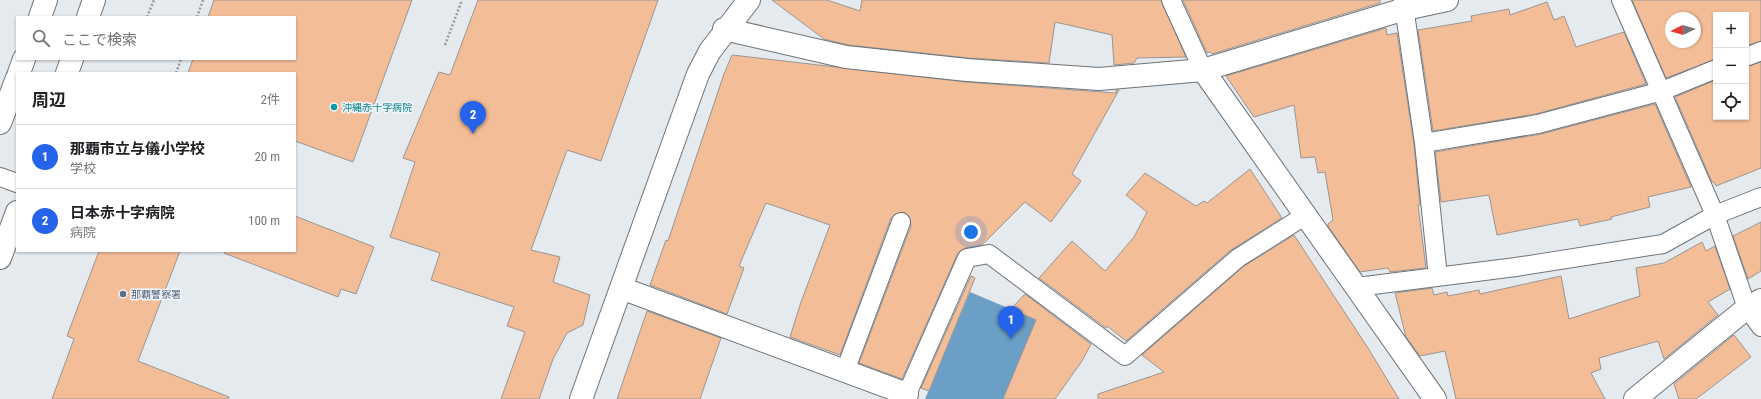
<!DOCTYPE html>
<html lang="ja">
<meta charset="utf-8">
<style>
body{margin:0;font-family:"Roboto Condensed","Noto Sans JP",sans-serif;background:#f2f2f2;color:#202124}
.controls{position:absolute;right:12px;top:12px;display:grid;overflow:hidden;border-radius:0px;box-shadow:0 1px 3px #0004}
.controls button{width:36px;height:36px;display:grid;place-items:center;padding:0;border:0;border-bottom:1px solid #e0e0e0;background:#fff;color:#202124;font:20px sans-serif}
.compass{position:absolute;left:1665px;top:12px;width:36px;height:36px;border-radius:50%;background:#fff;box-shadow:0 1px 3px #0004;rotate:265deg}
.you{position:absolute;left:971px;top:232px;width:14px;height:14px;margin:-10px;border:3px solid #fff;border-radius:50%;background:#1a73e8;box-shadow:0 0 0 6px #1a73e833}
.badge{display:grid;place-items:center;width:26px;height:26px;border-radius:50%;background:#2563eb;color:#fff;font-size:13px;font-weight:700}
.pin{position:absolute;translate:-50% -33px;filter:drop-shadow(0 1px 2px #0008)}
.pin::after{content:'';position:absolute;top:21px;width:14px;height:12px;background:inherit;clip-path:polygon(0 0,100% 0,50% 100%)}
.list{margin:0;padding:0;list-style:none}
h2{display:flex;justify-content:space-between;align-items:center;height:52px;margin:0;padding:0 16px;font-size:17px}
h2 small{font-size:13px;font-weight:400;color:#757577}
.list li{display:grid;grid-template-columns:26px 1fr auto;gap:12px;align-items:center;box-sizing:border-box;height:64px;padding:0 16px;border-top:1px solid #e0e0e0}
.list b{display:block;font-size:15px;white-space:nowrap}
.list p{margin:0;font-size:13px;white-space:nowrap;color:#757577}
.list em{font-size:13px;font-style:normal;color:#757577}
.icon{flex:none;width:22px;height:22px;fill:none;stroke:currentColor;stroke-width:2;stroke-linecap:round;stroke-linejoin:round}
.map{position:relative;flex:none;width:1761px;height:399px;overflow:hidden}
.search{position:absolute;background:#fff;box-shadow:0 1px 3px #0004;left:16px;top:16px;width:280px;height:44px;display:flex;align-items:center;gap:10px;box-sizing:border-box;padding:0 14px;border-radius:0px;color:#757577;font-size:15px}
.panel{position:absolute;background:#fff;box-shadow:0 1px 3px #0004;left:16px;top:72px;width:280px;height:180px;border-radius:0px}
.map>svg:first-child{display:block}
.water{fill:#6b9fc5}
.building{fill:#f3bd98;stroke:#9a9591;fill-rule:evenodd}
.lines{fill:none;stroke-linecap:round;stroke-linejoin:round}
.service-casing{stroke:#6f7377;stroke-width:20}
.minor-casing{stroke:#6f7377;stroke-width:24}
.secondary-casing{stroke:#6f7377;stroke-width:24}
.path{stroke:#969a9d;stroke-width:2.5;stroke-dasharray:2 2;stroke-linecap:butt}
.service{stroke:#fff;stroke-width:18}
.minor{stroke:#fff;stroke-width:22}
.secondary{stroke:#fff;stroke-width:22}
.culture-dot{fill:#0f9aa8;stroke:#f2f7fc;stroke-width:1.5}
.service-dot{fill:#5c6f8a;stroke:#f2f7fc;stroke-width:1.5}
.labels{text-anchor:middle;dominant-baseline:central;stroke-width:3;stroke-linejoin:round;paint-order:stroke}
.culture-label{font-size:10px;fill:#0d838f;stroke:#f2f7fc;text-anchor:start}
.service-label{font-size:10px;fill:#4e5e75;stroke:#f2f7fc;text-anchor:start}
</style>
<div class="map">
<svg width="1761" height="399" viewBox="0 0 1761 399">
<rect width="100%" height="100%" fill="#e5eaee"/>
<path class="water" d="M970,292L1036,320L1003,399H925Z"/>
<path class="building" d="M214,0H412L353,162L295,141V73H188L193,59H295V17H208Z
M478,0H658L601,161L567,150L531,250L560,257L553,282L590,295L583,325L567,333L553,359L539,399H501L525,332L507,326L514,307L431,280L440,253L390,237L415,162L403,158L439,72L450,75Z
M772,0H827L860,11L862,0H1161L1186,57L1137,58L1134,63L1114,65L1112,35L1055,22L1049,63L968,58L848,45L824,39Z
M1183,0H1380V3L1212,54L1210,52L1207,53Z
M1632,0H1761V41L1746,46V15H1716V59L1666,78ZM1671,18H1695V42H1671Z
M1547,2L1554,20L1564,16L1576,47L1624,32L1646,84L1536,114L1433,131L1418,30L1472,21L1471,16L1509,9L1510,15Z
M1386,28L1387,35L1397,33L1414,144L1420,205H1418L1426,268L1390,272L1388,268L1360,272L1328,226V224L1333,220L1325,172L1318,173L1315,157L1301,158L1294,105L1254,117L1226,76Z
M732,55L966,82L1116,93V90H1119L1072,174L1081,181L1051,222L1025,202L982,245L965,248L958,253L902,379L859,363L911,226L909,216L904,212L895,214L891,218L840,355L790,337L801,302L830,225L766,203L739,266L744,268L727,314L650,285L666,240L668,241L724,74Z
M1761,62V168L1716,186L1714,182H1712L1675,97L1716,80V117H1746V67Z
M1655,104L1691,187L1648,197L1650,207L1611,217L1612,219L1580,226L1578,219L1497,235L1489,195L1441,202L1435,152L1541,134Z
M1250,169L1282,218L1231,250L1126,341L1107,326L1106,328L1039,278L1072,241L1105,271L1134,237L1147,212L1126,195L1145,173L1196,206L1204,201L1207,203Z
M295,216L374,247L356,294L341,289L338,297L224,253L225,251H295Z
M1761,222V271L1748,279L1733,236Z
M1294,235L1368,348L1399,399H1098V394L1164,372L1142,355L1244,266Z
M1702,242L1706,251L1715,246L1730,289L1708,302L1718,315L1664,359L1658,341L1599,358L1601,369L1591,373L1605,399H1456L1445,351L1420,356L1406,337L1395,293L1432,288L1434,295L1447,292L1448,296L1479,290L1480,294L1561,276L1569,319L1640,296L1636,268L1664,263Z
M99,251H180L138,361L229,397V399H52L74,339L67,336Z
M971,276L975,278L929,391L921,388Z
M1025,294L1091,344L1082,361L1055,399H1003L1036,320L1011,309Z
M647,311L721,338L700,399H617Z
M1734,335L1751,357L1696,399H1679L1674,384Z"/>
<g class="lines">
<g class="service-casing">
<path id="service" d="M1171,0L1203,70
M1403,0L1424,143L1538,124L1662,91L1716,69
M1621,0L1715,215L1747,308L1761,327
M1746,57L1761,51
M1424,143L1438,277
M0,177L17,183
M1357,287L1516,267L1663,244L1715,215L1761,197
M845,371L901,222
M907,394L967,258L989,254L1125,356L1238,258L1306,215"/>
</g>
<g class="minor-casing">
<path id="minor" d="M724,29L846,57L967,70L1099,79L1203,70L1405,9L1447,0
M1203,70L1435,399
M621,288L907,394
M581,399L698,74L710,51L749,0
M1635,399L1747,308L1761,300"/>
</g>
<g class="secondary-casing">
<path id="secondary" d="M40,17L46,0
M88,17L94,0
M19,73L24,59
M67,73L72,59
M0,123L17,78
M0,258L17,212"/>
</g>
<path class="path" d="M147,17L154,0
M197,17L203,0
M445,45L462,0
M176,73L181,59"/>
<use href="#service" class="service"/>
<use href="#minor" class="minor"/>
<use href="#secondary" class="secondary"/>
</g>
<circle class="culture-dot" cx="334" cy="107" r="4"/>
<circle class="service-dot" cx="123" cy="294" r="4"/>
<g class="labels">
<g class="culture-label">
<text x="342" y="107">沖縄赤十字病院</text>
</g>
<g class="service-label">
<text x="131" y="294">那覇警察署</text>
</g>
</g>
</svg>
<div class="controls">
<button>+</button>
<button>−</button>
<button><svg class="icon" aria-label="locate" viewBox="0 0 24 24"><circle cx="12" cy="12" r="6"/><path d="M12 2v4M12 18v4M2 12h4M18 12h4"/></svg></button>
</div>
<svg class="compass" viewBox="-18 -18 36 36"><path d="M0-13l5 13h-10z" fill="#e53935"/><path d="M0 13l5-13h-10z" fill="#757577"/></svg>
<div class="you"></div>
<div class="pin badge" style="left:1011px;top:339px">1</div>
<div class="pin badge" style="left:473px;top:134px">2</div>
<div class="search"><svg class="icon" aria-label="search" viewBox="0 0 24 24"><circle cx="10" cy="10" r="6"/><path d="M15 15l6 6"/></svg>ここで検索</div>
<section class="panel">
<h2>周辺<small>2件</small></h2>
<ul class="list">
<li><span class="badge">1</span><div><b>那覇市立与儀小学校</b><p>学校</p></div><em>20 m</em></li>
<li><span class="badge">2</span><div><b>日本赤十字病院</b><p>病院</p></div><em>100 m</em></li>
</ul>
</section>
</div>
